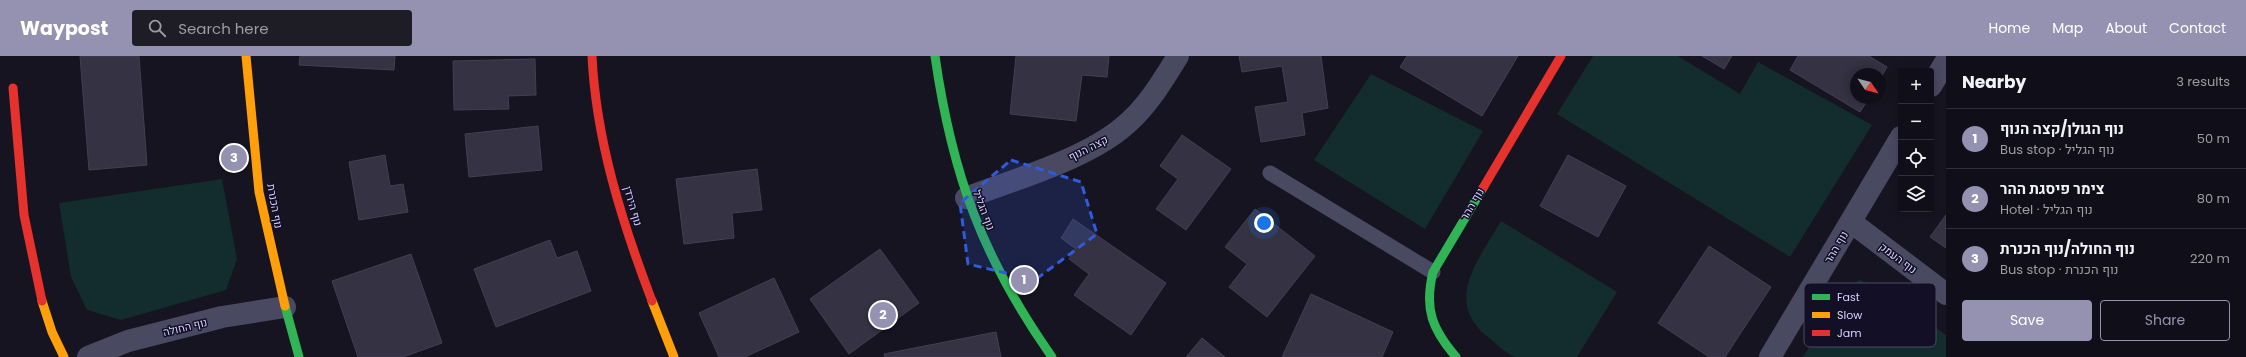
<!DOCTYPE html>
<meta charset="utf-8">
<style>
body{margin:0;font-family:Poppins,Heebo,sans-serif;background:#1e1d26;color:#f1f3f6}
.controls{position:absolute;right:12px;top:12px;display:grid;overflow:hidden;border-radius:4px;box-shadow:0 2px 10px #0003}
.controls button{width:36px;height:36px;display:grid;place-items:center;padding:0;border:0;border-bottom:1px solid #302f38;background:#100f19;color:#f1f3f6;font:20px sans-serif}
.compass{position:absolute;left:1850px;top:12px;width:36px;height:36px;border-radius:50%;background:#100f19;box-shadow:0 2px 10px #0003;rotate:125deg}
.you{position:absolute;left:1264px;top:167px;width:14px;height:14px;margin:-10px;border:3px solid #fff;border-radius:50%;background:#1a73e8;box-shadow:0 0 0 6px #1a73e833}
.badge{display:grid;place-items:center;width:26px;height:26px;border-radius:50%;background:#9591b1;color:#fff;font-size:13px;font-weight:700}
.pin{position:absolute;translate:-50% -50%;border:2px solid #fff;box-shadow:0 1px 4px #0006}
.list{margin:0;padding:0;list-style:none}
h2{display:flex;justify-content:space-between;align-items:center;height:52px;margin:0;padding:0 16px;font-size:17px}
h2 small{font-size:13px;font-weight:400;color:#9c9ca2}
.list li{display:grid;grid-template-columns:26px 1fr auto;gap:12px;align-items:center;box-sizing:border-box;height:60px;padding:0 16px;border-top:1px solid #302f38}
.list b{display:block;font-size:15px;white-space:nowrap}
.list p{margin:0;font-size:13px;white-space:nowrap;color:#9c9ca2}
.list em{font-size:13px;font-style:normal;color:#9c9ca2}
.actions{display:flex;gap:8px;padding:12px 16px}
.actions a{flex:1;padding:9px 0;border:1px solid #9591b1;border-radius:4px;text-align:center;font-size:14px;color:#9591b1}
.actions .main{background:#9591b1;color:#fff}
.icon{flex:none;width:22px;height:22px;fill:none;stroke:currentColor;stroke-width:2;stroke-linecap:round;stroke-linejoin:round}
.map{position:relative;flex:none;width:1946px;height:301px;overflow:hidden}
header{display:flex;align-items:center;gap:24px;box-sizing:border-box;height:56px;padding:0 20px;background:#9591b1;color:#fff}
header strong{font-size:19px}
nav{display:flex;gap:22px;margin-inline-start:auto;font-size:14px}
.search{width:280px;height:36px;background:#1e1d26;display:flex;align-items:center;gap:10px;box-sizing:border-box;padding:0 14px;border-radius:4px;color:#9c9ca2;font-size:15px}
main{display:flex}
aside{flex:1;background:#100f19}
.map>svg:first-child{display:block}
.green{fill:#132c2d}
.building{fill:#343243;stroke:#433f54}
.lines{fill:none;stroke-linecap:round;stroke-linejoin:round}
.lane{stroke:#4a4962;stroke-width:15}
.street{stroke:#4a4962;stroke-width:22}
.fast{stroke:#30b455;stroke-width:9}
.slow{stroke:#ff9f0a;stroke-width:9}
.jam{stroke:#e5322d;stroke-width:9}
.marked{fill:#305bdc;fill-opacity:0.2;stroke:#305bdc;stroke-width:3;stroke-dasharray:8 5;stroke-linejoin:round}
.labels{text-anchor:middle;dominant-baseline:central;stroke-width:3;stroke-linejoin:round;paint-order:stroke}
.street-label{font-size:11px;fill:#d9d4ff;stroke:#130f26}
.key{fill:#130f26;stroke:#4e4a67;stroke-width:1}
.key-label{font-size:11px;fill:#d9d4ff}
</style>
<header>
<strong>Waypost</strong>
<div class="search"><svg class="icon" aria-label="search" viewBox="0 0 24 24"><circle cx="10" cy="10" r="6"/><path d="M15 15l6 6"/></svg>Search here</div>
<nav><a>Home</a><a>Map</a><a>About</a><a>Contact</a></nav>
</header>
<main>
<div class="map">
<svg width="1946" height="301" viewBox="0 0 1946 301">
<rect width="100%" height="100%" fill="#161421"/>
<path class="green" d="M1593,0H1678L1740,38L1758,6L1872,69L1790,201L1557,58Z
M1371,18L1483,75L1425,173L1314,104Z
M222,123L237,203L226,234L121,264L87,254L71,221L59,147Z
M1501,165L1617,236L1577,301C1557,301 1536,301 1516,301C1508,300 1496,287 1489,282C1442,246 1479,203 1501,165Z
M1859,224L1880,231L1946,279V301H1803L1843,235Z"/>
<path class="building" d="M80,0H139L147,109L89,114Z
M300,0H395L394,14L299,9Z
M1016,0H1109L1107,21L1082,19L1076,65L1010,58Z
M1239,0H1321L1328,52L1302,57L1305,79L1261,86L1255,51L1288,46L1282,10L1242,16Z
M1407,0H1518L1482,60L1400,11Z
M1702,0H1732L1724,13Z
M1798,0H1869L1887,11L1880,23V18H1856V42H1869L1860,56L1790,14Z
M535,3L536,39L508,40L509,53L454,54L453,5Z
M538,70L542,114L469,121L465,78Z
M1182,79L1231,113L1186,174L1156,153L1178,123L1160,110Z
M385,99L390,130L403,128L408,156L359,164L349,106Z
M1568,99L1626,130L1598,181L1540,150Z
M757,113L762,154L732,157L734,182L684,188L676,123Z
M1255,153L1315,200L1267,261L1229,231L1247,208L1225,191Z
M1946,159V192L1930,181Z
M1073,163L1166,227L1131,279L1074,239L1089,218L1069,203L1076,193L1061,182Z
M550,184L557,202L577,195L591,235L496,271L474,213Z
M1709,190L1771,231L1725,301H1709L1658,267Z
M880,193L919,247L849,298L810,243Z
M411,198L442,287L403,301H358L332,225Z
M774,222L799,276L745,301H719L699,257Z
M1311,238L1393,276L1382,301H1282Z
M996,276L1001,301H885L884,298Z
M1202,282L1225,301H1186Z"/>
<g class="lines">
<path class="lane" d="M1270,117L1433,216"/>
<path class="street" d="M1931,30L1946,5
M966,142C1013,124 1083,104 1122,72C1146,53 1162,26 1178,0
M1851,166L1946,238
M88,301L128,285L222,261L285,251
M1770,301L1901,81"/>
<path class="fast" d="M935,0C952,119 983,203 1052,301
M285,250L299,301
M1456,301C1432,273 1424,253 1433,216L1483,132"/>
<path class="slow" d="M246,0L259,136L285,250
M42,245L52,276L64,301
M652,245L674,301"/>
<path class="jam" d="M592,0C596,84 622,166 652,245
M13,32L24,159L42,245
M1483,132L1561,0"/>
</g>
<path class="marked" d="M1011,104L1081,126L1097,178L1035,224L968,208L960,147Z"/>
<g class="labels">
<g class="street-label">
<text transform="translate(1088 92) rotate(-27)">קצה הנוף</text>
<text transform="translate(1472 148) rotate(-59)">נוף ההר</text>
<text transform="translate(275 150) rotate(80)">נוף הכנרת</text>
<text transform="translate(633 150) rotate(74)">נוף הירדן</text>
<text transform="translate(984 154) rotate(69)">נוף הגליל</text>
<text transform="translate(1836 191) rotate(-59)">נוף ההר</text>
<text transform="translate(1898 202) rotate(37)">נוף העמק</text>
<text transform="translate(185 271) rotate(-14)">נוף החולה</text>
</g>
</g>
<rect x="1804" y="227" width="132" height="64" rx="6" class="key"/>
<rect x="1812" y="238" width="18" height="6" fill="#30b455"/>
<rect x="1812" y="256" width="18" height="6" fill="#ff9f0a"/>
<rect x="1812" y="274" width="18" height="6" fill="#e5322d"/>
<g class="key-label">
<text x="1837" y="245">Fast</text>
<text x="1837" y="263">Slow</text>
<text x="1837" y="281">Jam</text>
</g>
</svg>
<div class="controls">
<button>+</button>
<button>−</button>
<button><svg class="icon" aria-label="locate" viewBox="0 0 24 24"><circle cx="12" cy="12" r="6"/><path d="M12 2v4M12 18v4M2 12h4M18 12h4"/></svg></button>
<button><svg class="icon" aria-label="layers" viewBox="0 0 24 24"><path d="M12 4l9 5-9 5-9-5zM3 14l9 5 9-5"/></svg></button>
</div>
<svg class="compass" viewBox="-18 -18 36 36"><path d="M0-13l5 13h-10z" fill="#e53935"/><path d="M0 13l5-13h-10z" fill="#9c9ca2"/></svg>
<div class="you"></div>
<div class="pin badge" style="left:1024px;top:224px">1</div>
<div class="pin badge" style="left:883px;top:259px">2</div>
<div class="pin badge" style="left:234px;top:102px">3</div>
</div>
<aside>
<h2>Nearby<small>3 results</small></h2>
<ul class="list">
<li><span class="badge">1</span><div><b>נוף הגולן/קצה הנוף</b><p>Bus stop · נוף הגליל</p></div><em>50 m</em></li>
<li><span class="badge">2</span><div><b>צימר פיסגת ההר</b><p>Hotel · נוף הגליל</p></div><em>80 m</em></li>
<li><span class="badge">3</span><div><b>נוף החולה/נוף הכנרת</b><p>Bus stop · נוף הכנרת</p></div><em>220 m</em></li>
</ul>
<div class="actions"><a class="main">Save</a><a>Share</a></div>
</aside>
</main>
